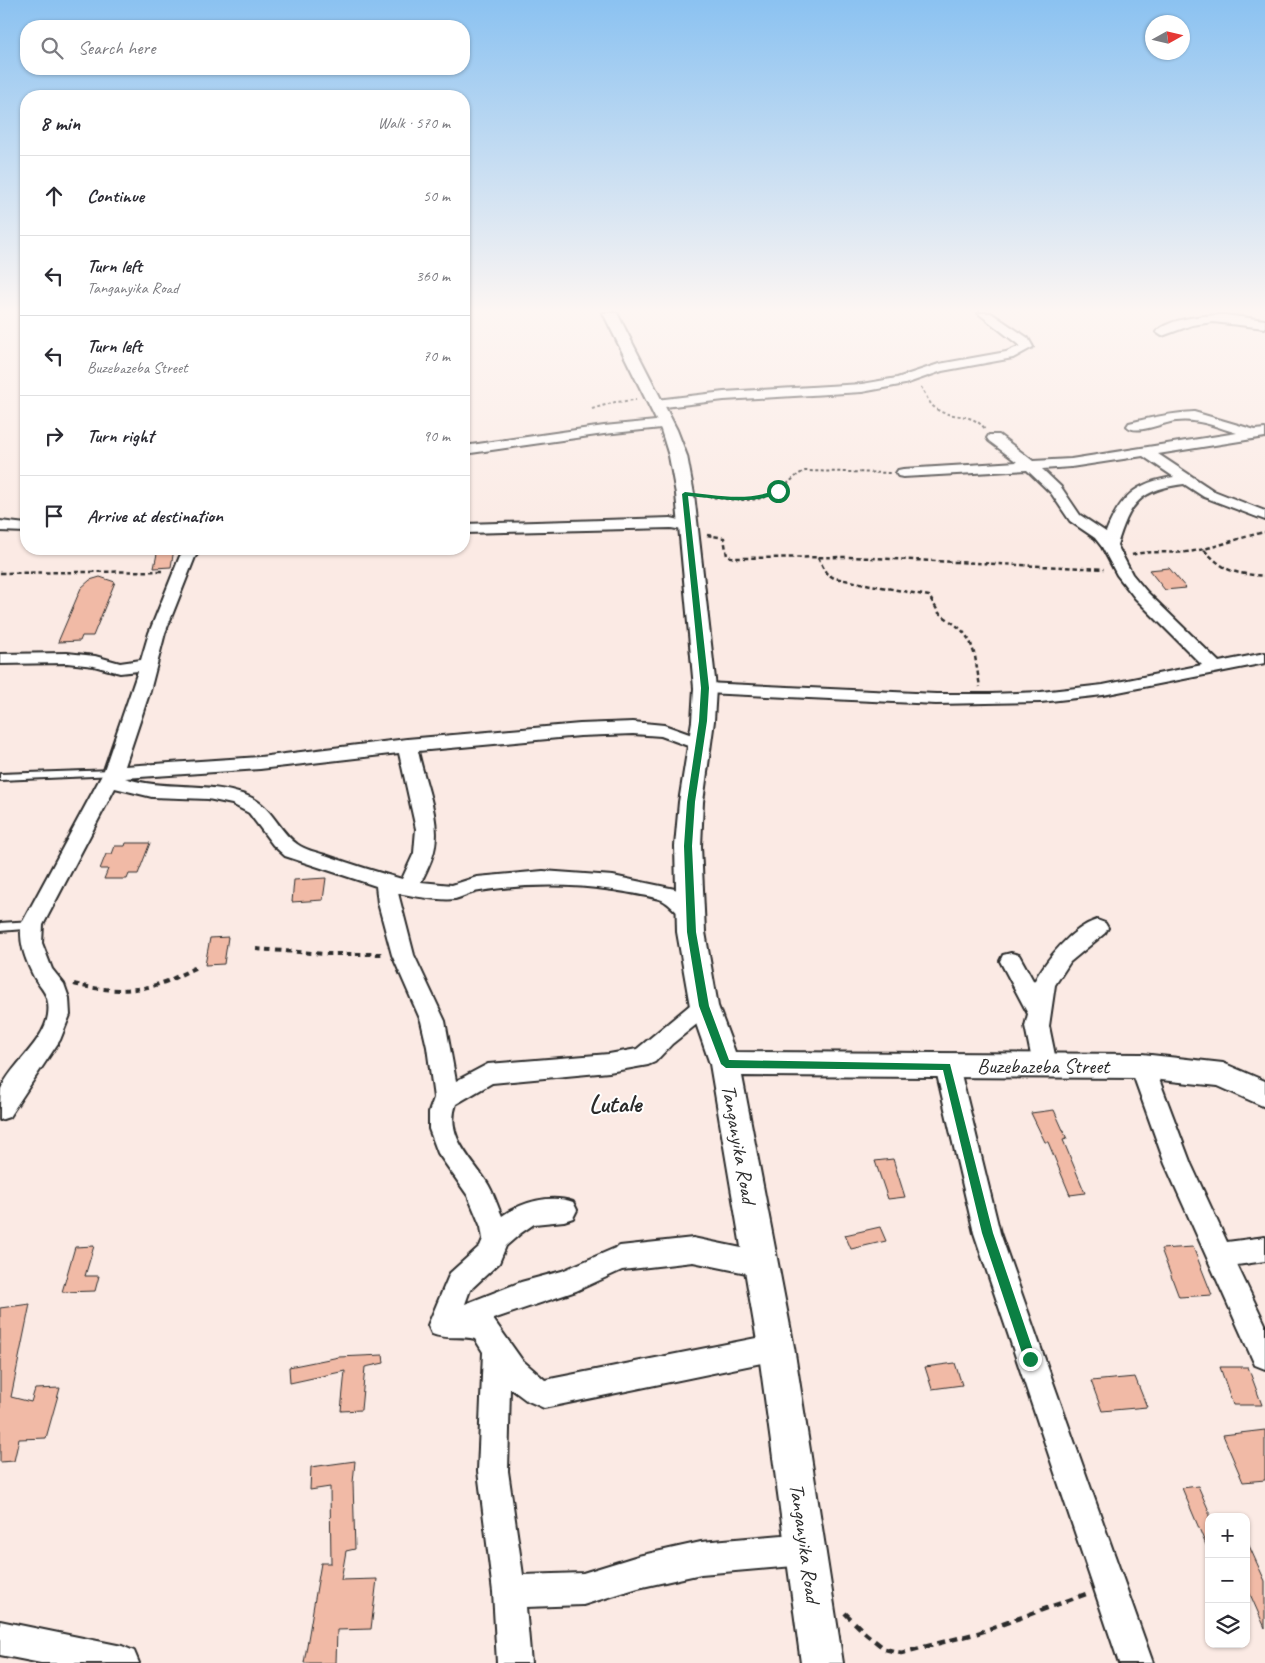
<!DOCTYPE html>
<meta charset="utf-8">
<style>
body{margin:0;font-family:Caveat,sans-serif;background:#f2f2f3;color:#2b2b33}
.controls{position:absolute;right:15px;bottom:15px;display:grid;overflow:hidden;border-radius:10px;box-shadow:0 1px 4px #0004}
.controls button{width:45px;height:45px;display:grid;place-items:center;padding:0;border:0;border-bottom:1px solid #e1e1e2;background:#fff;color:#2b2b33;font:25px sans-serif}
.compass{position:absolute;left:1145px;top:15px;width:45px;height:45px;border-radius:50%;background:#fff;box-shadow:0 1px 4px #0004;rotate:82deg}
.stop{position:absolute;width:15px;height:15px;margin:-11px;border:4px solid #0b8043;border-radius:50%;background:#fff}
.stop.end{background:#0b8043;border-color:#fff;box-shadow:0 1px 5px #0008}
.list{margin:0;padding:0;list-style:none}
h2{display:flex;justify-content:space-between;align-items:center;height:65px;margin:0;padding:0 20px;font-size:21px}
h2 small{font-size:16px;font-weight:400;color:#7c7c81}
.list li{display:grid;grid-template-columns:32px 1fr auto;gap:15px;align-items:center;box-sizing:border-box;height:80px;padding:0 20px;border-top:1px solid #e1e1e2}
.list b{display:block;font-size:19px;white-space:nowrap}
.list p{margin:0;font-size:16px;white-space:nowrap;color:#7c7c81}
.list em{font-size:16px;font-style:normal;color:#7c7c81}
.icon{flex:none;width:28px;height:28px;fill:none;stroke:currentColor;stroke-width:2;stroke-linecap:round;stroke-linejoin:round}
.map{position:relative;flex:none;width:1265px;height:1663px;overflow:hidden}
.search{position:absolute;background:#fff;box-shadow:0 1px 4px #0004;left:20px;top:20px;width:450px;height:55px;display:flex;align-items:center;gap:12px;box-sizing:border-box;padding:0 18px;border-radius:20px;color:#7c7c81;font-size:19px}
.panel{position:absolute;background:#fff;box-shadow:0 1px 4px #0004;left:20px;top:90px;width:450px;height:465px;border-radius:20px}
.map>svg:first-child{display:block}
.building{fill:#f1baa6;stroke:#2b2b2b}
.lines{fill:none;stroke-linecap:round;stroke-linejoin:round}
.service-casing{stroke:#2b2b2b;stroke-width:4}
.minor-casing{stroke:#2b2b2b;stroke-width:4}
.tertiary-casing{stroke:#2b2b2b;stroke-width:4}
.path-far3{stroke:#2b2b2b;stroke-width:2;stroke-dasharray:3 2.5;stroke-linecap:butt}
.path-far2{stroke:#2b2b2b;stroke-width:2.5;stroke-dasharray:4.5 3;stroke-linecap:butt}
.path-far1{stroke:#2b2b2b;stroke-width:4;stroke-dasharray:5.5 4.5;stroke-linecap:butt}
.path{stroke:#2b2b2b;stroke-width:4.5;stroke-dasharray:8 5.5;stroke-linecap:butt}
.service{fill:#fff;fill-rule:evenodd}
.minor{fill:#fff;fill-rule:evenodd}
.tertiary{fill:#fff;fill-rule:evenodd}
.route{fill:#0b8043}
.labels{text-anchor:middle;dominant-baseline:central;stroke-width:4;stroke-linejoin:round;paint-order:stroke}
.street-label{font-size:21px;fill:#2b2b2b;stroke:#fff}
.near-neighbourhood-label{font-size:26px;font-weight:bold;fill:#2b2b2b;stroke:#fff}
</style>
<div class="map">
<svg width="1265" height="1663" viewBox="0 0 1265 1663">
<rect width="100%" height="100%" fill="#fbeae4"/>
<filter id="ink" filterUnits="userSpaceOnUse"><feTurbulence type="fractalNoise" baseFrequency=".02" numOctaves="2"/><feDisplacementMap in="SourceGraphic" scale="10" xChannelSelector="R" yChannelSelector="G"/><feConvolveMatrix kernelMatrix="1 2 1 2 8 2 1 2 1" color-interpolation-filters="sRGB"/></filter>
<g filter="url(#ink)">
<path class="building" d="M158,549H174L171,567L154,568Z
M1169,568L1186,588L1165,590L1149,570Z
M100,577L115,582L93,636H82L80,641L58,642L81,588L90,580Z
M126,843H150L138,874H129L127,879H104L108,869H100L106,854H112L115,846H125Z
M326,878L323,900L292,902L294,880Z
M228,937L224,964L205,965L210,938Z
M1054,1110L1067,1139L1063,1140L1085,1193L1070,1195L1048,1142H1045L1031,1113Z
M893,1159L905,1197L888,1199L875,1161Z
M880,1227L886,1241L851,1249L845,1235Z
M94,1246L85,1276H99L95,1291L62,1292L75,1247Z
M1193,1247L1212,1295L1179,1297L1161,1249Z
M30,1304L11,1397L31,1402L35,1389L60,1388L46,1438L19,1439L14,1461L0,1462V1308Z
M383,1355L384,1363L365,1367L361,1410L341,1411L345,1371L290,1383L289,1367L339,1357Z
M955,1363L962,1385L932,1389L925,1367Z
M1220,1367H1248L1262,1405H1233Z
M1135,1377L1147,1407L1102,1411L1091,1381Z
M1265,1430V1480L1243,1482L1223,1435Z
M355,1461L353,1483L355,1549L346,1551L341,1580L377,1579L371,1629L337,1630L336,1663H304L321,1563H331L330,1487L310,1490L311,1467Z
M1198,1486L1209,1511V1552L1182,1488Z
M1246,1539L1265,1581V1628L1246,1585Z"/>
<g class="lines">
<g class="service-casing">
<path id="service" d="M113,770L116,771L118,773L116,775L0,780V774Z
M32,921L36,922L37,925L36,928L0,931V923Z"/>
</g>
<g class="minor-casing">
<path id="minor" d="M978,313H991L1028,338L1033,347L1013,358L942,371L905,384L862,392L724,400L656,408L649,404L656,400L724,392L862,384L897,378L939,364L1006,352L1020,346Z
M1225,315L1265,320V328L1213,322L1192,325L1162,336L1156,332C1169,318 1207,315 1225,315Z
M1194,412L1255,430L1265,429V437L1158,454L1214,491L1265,511V520L1204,497L1184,484C1139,490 1130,503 1117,545L1132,574L1147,592L1219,662L1265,653V663L1103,695L1041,702L936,704L705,693L699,692L696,688L699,684L705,683L936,694H990L1041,692L1103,685L1202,665L1135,598L1117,575L1102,547L1095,538L1070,521L1051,493L1027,470L903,477L898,476L896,473L898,470L903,469L1017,462L989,441L987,438L989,435H999L1033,461L1071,459L1237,433C1217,427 1197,418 1176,421C1164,422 1136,436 1127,426L1129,423C1150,418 1172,413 1194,412ZM1143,456L1174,477C1136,482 1120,497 1106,532L1080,515L1061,487L1042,469L1071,467Z
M666,420L673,424L671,427L604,434L464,454V446L604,426Z
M671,518L693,523L696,526L693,529L688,531L671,528L464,533V524Z
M0,521L26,524V532L0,531Z
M186,549H202L195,557L165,633L150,691L125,766L260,757L407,739L580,724L633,722L664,725L706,740L708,744L706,748L699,750L661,736L633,734L580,736L418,751C424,781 440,815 435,846C433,859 427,870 421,882L452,885L477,877L543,871L613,876L675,889L698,906L701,911L698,916C679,922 676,907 662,900C652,896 625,892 613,890C570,884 524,884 480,891C471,892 463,897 455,899C441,901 412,896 398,893L414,955L445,1021L456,1081L488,1064L609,1054L637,1049L696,1000L704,997L712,1000L715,1006L712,1012L672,1044L655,1062L648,1065L609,1072L492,1083L456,1104C445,1135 470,1157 486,1181C493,1191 497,1205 502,1216C522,1202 550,1194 573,1202L577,1210L573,1218L564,1221L534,1224L521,1233L506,1246L499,1263L470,1290L465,1304L521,1282L562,1271L620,1246L693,1238L761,1252L771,1255L774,1264L771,1273L761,1276L693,1262L622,1270L576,1291L493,1319L522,1360L545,1380L776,1334L786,1338L790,1347L786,1356L776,1360L544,1408L526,1400L510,1388L508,1471L523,1575L583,1573L638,1556L701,1542L806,1533L817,1538L822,1549L817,1560L806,1565L701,1574L638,1588L583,1605L526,1607L531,1663H497L493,1592L478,1471L483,1352L475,1339C460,1335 446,1340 432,1334L428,1325L450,1273L480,1246L483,1239L481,1227L468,1196L438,1153L429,1129V1112L434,1098L427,1047L421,1021L392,955L378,903L376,886L285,856L273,845L249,813L232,804L208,799L152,797L115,788L43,925L42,943L52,969L64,984L69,998L70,1015L60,1040L9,1117L0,1120C0,1111 0,1097 1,1089C11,1065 44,1042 48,1015C51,992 39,989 32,973C24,956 20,944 21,925L103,773L138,671L120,673L94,666L67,663L0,664V654L67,653L95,656L120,663L141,660L149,633L180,556ZM399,753L416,829L414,853L402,879C376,872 351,864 325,855C316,852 305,850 297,844C276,829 273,805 245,795C206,781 164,791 125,778L260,769Z
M1097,920L1105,923L1108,928L1105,933L1070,962L1055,985L1049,1026L1057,1065L1053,1072L1045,1074L1037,1072L1033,1065L1025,1026L1028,1014L1000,961L1003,955L1011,953L1019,955L1034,982C1046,960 1071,928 1097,920Z
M947,1057L955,1059L959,1066L1000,1233L1153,1663H1119L974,1233L935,1066L939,1059Z
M1142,1057L1150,1059L1154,1066L1191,1164L1227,1242L1265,1237V1261L1237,1265L1265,1324V1369L1255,1365L1165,1164L1130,1066L1134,1059Z
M0,1621L122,1646L134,1651L139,1663H41L0,1655Z"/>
</g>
<g class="tertiary-casing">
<path id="tertiary" d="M603,313H617L677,430L687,456L694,494L716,688L714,721L703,802L701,846L705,932L718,1006L735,1052L1142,1054L1223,1063L1265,1081V1107L1218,1086L1142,1078L742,1076L794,1347L843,1663H801L758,1347L710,1064L690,1006L677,932L675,846L679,802L692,721L694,688L676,494L669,456L661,430Z"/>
</g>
<path class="path-far3" d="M921,387C925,393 928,402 934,407C948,421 970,409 986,430
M592,409L615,402L636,400
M703,496C726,499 756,505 777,492C787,486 793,476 805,471L890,473"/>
<path class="path-far2" d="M707,535L724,538L727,556L736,558L850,557L1104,569
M1204,550C1227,573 1233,573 1265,576
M1132,555C1152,549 1173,555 1194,551C1218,547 1241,537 1265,532
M818,557L826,573L834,578L929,596L939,613L961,629L970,641L975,656L980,687
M0,573L165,571"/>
<path class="path-far1" d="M256,949L326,954H385
M74,984C102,991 135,993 162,983C174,979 185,972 197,967"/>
<path class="path" d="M845,1613L866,1634L885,1649L901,1653L978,1633L1086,1594"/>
<use href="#service" class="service"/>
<use href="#minor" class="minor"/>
<use href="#tertiary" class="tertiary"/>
</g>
</g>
<linearGradient id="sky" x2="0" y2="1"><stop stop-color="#8bc2f1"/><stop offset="0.57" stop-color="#fdf6f3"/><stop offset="1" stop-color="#fdf6f3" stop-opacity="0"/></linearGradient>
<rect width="1265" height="545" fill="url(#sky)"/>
<path class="route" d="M776,490L781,491C758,507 715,498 688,496L709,688L707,721L695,802L692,846L696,932L709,1006L729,1060L950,1064L993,1233L1036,1359L1034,1363L1030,1364L1026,1363L1024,1359L982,1233L943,1070L726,1068L721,1064L699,1006L687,932L684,846L687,802L699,721L701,688L682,494L685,492C715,495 747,502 776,490Z"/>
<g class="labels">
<g class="street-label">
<text x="1043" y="1066">Buzebazeba Street</text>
<text transform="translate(739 1144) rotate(80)">Tanganyika Road</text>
<text transform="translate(805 1543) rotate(82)">Tanganyika Road</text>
</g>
<g class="near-neighbourhood-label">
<text x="615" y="1103">Lutale</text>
</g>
</g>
</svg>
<div class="controls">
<button>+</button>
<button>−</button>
<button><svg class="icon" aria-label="layers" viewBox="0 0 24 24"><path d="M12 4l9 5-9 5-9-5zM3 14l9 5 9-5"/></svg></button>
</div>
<svg class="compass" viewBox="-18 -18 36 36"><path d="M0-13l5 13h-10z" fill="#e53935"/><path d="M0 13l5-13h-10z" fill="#7c7c81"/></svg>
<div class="stop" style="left:778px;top:491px"></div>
<div class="stop end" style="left:1030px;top:1359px"></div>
<div class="search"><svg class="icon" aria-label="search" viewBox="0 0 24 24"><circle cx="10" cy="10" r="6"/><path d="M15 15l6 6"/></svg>Search here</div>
<section class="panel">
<h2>8 min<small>Walk · 570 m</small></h2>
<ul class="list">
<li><svg class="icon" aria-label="ahead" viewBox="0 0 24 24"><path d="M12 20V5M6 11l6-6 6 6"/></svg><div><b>Continue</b></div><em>50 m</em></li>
<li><svg class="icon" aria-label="left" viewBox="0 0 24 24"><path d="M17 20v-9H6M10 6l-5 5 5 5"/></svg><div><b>Turn left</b><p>Tanganyika Road</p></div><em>360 m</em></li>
<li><svg class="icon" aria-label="left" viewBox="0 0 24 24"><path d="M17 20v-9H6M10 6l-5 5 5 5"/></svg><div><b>Turn left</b><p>Buzebazeba Street</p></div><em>70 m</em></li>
<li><svg class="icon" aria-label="right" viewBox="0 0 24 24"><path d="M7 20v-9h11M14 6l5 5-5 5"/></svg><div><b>Turn right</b></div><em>90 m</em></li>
<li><svg class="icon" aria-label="arrive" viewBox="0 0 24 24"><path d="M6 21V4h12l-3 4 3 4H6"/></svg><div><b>Arrive at destination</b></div></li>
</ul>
</section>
</div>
